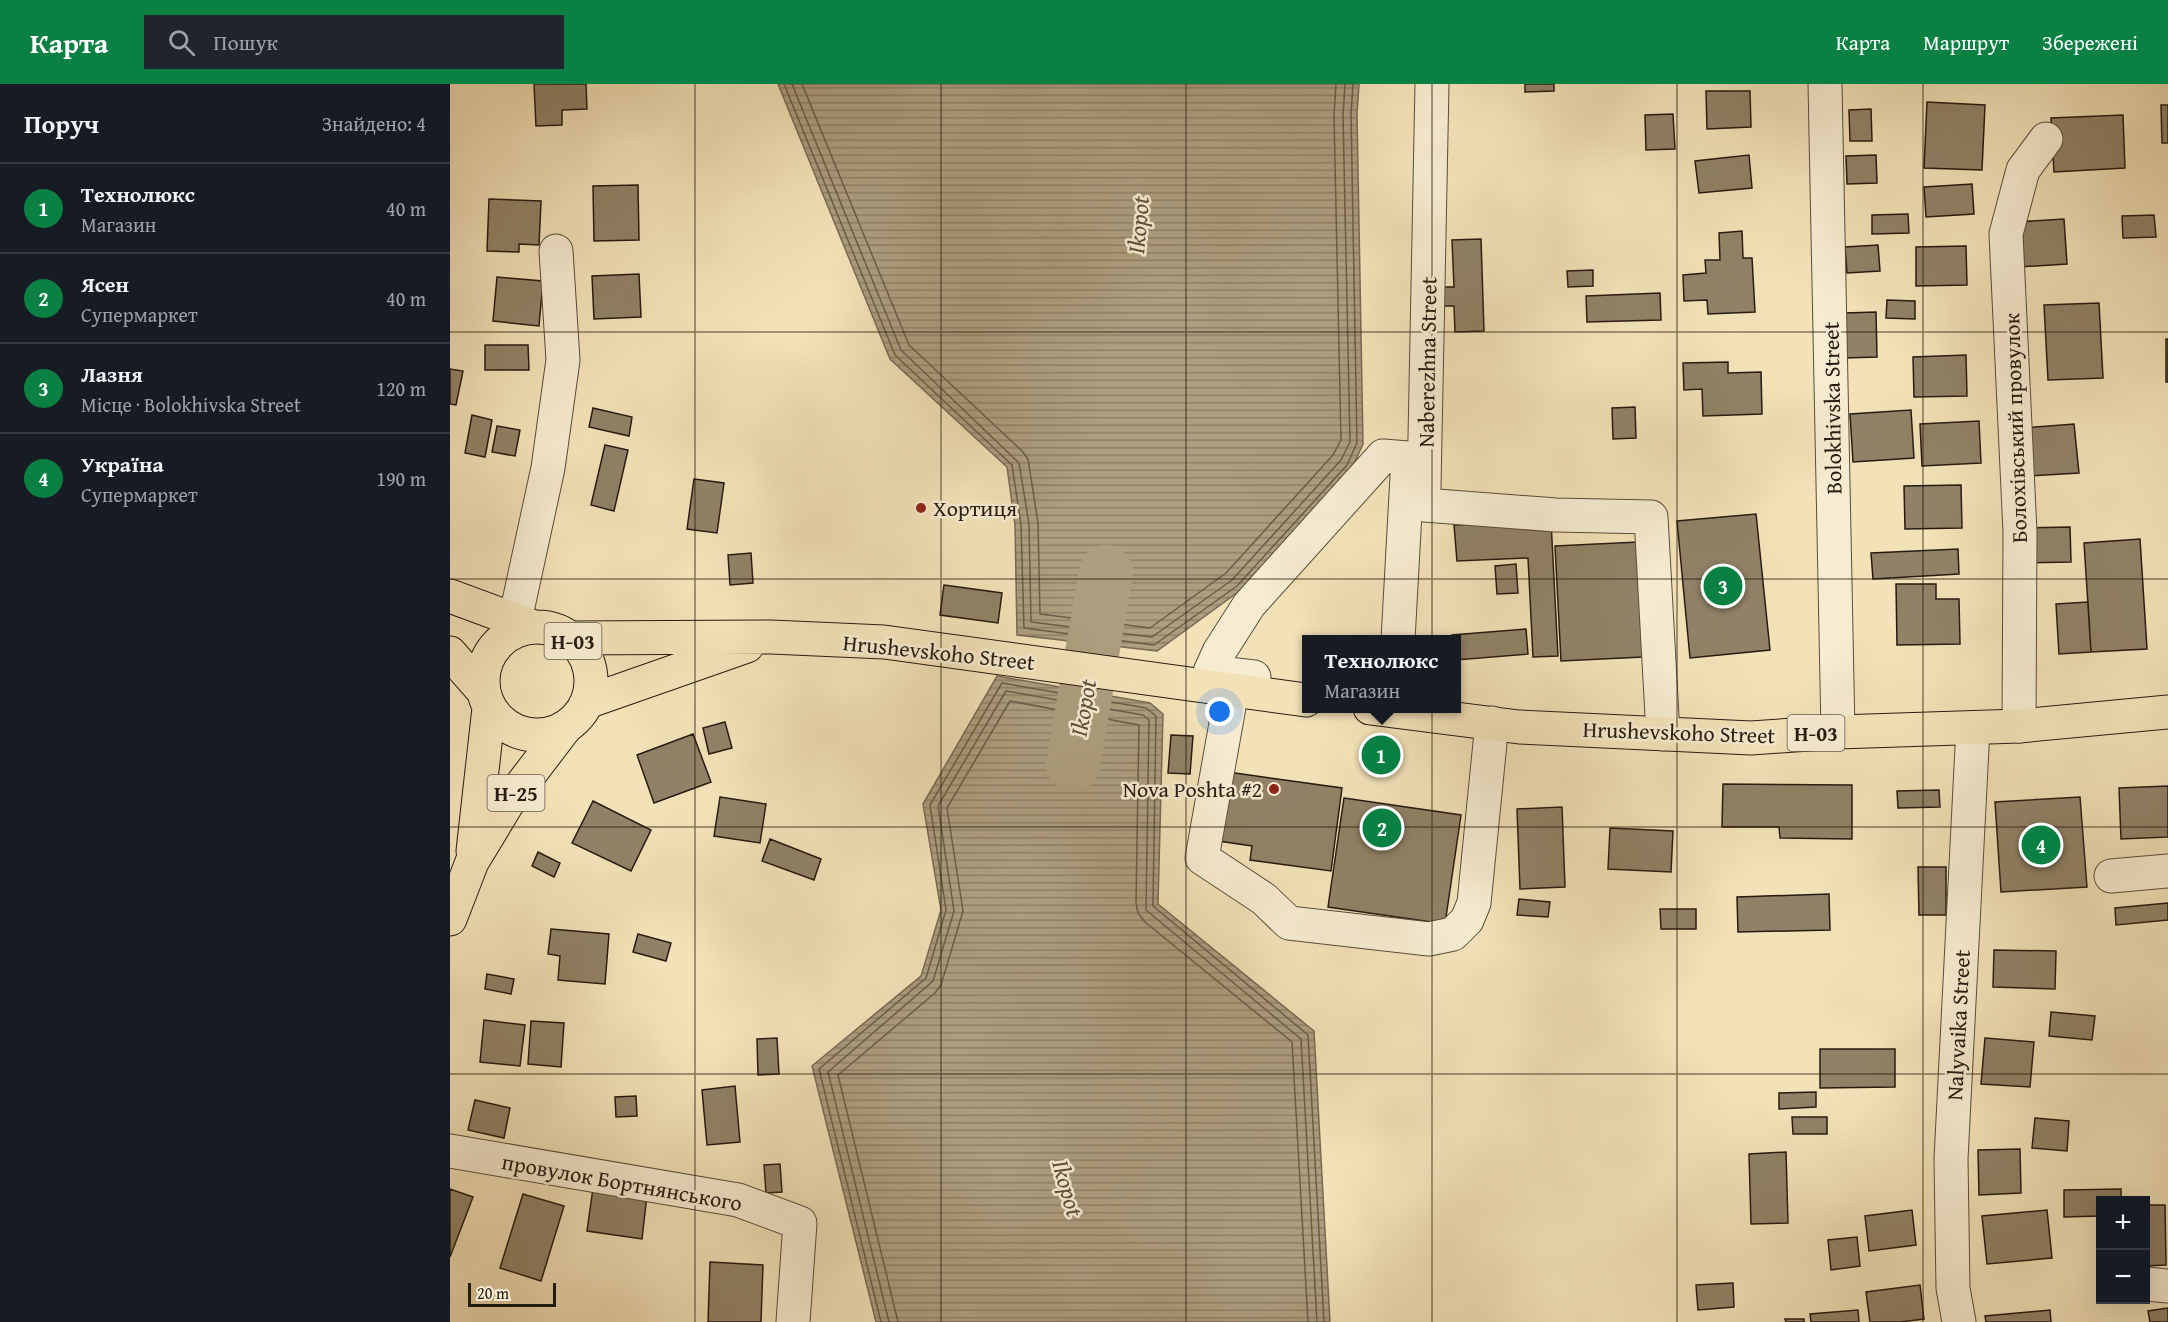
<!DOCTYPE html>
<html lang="uk">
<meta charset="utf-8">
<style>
body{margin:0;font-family:"Gentium Book Plus",serif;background:#20242c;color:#f1f3f6}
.controls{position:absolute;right:18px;bottom:18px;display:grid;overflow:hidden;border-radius:0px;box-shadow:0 6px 24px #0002}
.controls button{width:54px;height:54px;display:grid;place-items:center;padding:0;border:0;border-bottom:2px solid #363941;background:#171b24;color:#f1f3f6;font:30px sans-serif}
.scale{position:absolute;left:18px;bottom:15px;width:88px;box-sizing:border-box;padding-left:6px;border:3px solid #261b10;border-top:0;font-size:16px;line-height:21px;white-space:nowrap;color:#261b10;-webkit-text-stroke:4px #f7ecd1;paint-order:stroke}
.you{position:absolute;left:770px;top:628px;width:21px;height:21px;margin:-15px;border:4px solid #fff;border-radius:50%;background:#1a73e8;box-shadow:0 0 0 9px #1a73e833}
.badge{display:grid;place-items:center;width:39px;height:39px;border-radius:50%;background:#0b8043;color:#fff;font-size:20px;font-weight:700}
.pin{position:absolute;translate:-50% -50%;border:3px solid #fff;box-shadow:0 2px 6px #0006}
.popup{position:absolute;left:852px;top:551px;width:159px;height:78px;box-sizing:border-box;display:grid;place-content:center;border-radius:0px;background:#171b24;filter:drop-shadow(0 2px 4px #0005);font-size:20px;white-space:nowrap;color:#9ea1a6}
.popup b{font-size:22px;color:#f1f3f6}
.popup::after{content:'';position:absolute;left:50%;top:100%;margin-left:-12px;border:12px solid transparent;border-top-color:#171b24}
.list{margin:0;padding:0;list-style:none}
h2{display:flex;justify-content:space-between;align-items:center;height:78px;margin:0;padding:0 24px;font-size:26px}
h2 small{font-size:20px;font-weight:400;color:#9ea1a6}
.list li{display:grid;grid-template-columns:39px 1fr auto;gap:18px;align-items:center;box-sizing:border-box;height:90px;padding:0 24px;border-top:2px solid #363941}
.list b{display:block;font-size:22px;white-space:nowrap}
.list p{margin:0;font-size:20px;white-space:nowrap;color:#9ea1a6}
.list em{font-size:20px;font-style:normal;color:#9ea1a6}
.icon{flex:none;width:33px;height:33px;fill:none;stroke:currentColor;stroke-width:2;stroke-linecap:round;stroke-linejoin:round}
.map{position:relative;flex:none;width:1718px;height:1238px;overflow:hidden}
header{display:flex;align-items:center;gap:36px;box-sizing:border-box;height:84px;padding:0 30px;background:#0b8043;color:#fff}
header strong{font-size:28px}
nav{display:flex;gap:33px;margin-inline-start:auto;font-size:21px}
.search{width:420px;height:54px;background:#20242c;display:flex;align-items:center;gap:15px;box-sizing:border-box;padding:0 21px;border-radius:0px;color:#9ea1a6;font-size:22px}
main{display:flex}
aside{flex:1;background:#171b24}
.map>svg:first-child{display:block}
.water{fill:url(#water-rules);stroke:#776a53;stroke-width:1.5}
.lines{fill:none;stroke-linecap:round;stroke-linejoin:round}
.shore{stroke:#6a5c48;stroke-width:1.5}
.river{stroke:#ad9e7f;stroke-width:54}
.building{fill:#918267;stroke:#261b10;stroke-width:1.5}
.minor-casing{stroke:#594d3a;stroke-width:35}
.major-casing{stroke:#261b10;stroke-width:35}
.minor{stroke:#f7ecd1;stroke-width:33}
.major{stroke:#f3e2b8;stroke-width:33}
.grid{fill:none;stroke:#261b10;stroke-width:1.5;stroke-opacity:0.55}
.poi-dot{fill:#8f2418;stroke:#f7ecd1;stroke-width:2}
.labels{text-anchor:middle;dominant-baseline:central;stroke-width:5;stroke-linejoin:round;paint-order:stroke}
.shield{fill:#f7ecd1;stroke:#655a4a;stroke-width:1.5}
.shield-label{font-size:21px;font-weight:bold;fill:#261b10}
.street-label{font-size:22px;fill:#261b10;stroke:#f7ecd1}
.poi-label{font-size:22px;fill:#261b10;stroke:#f7ecd1;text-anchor:start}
.water-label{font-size:24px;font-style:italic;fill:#5c4f3c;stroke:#f7ecd1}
</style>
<header>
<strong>Карта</strong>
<div class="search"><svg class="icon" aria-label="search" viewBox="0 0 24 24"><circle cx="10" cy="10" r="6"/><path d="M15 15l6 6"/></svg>Пошук</div>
<nav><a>Карта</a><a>Маршрут</a><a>Збережені</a></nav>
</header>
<main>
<aside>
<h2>Поруч<small>Знайдено: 4</small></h2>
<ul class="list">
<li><span class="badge">1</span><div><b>Технолюкс</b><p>Магазин</p></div><em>40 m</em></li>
<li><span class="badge">2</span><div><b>Ясен</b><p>Супермаркет</p></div><em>40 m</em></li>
<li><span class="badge">3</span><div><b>Лазня</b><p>Місце · Bolokhivska Street</p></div><em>120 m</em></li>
<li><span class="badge">4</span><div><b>Україна</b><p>Супермаркет</p></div><em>190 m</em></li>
</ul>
</aside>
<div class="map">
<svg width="1718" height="1238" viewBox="0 0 1718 1238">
<defs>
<pattern id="water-rules" width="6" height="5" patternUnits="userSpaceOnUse" patternTransform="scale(1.5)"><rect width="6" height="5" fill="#ad9e7f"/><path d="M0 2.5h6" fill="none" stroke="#8d8067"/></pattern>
</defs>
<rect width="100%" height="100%" fill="#f3e2b8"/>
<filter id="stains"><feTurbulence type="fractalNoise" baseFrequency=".00333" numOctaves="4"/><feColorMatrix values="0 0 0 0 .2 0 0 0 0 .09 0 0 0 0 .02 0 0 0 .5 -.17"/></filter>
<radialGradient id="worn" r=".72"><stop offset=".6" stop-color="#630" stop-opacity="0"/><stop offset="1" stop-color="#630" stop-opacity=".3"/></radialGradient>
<path class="water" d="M328,0H909L907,30L913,360L902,384L791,506L707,567L567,551L565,441L557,383L440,275Z
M547,592L700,619L713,630L708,820L864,947L880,1238H426L362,982L471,892L491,826L473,720Z"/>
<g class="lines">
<path class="shore" d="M334,0L445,271L562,381L571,441L574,544L704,561L787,502L897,381L907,359L901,30L903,0
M342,0L451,266L569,379L579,440L581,538L702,553L782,496L891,376L900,358L893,31L895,0
M352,0L459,261L572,367L578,375L588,439L590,530L700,544L776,489L883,371L891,356L884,31L886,0
M431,1238L369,985L476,894L496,826L480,721L552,599L696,624L706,632L703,822L858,951L874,1238
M439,1238L378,988L483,897L504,827L488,722L556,607L693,631L699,636L696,826L851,955L867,1238
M448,1238L388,991L485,909L491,901L513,827L497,724L560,617L689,641L686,819L688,829L695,838L842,958L858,1238"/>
<path class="river" d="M623,681L656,488"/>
</g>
<path class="building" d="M84,0H136L137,25L112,26V41L86,42Z
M1075,0H1104V7L1075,8Z
M1256,7H1300L1301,43L1257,45Z
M1477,18L1535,21L1532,86L1474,84Z
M1711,21H1718V59H1712Z
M1421,25L1422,57H1400L1399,26Z
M1223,30L1225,65L1196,66L1195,31Z
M1673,31L1675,84L1604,88L1601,34Z
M1299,71L1302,104L1249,109L1245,77Z
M1426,71L1427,99L1397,100L1396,72Z
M1522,100L1524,130L1476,133L1474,103Z
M188,101L189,156L144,157L143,102Z
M39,115L91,117L89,161L69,160V168L37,167Z
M1458,130L1459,149L1422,150V131Z
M1704,131L1706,153L1673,154L1672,132Z
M1614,135L1617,180L1569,183L1566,138Z
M1292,147L1293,174H1302L1305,228L1258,230L1257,216L1234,217L1233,191L1256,189L1255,176H1270L1269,149Z
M1031,155L1034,247L1005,248L1004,222H994L993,203H1004L1002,156Z
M1428,161L1430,187L1397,189L1395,163Z
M1516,162L1517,201L1466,202V163Z
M1143,186V202L1118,203L1117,187Z
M189,190L191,233L144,235L142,192Z
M47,193L93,197L89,242L43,237Z
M1210,209L1211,236L1137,238L1136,212Z
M1437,216L1465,217V235L1436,234Z
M1649,219L1653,294L1598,296L1594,221Z
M1426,228L1427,273L1395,274L1394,229Z
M1716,255H1718V298H1716Z
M35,261H78L79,286H35Z
M1516,271L1517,312L1464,313L1463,273Z
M1278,278V289L1311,288L1312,330L1253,332L1252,305L1234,306L1233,279Z
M0,285L13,287L6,321L0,320Z
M1185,323L1186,354L1163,355L1162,324Z
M143,324L182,333L179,352L139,343Z
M1461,326L1464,374L1403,378L1400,330Z
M22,331L42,336L35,373L15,369Z
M1529,337L1531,379L1472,382L1470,340Z
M1624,340L1629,389L1577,392L1573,344Z
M47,342L70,346L65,372L42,368Z
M155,361L178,366L164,427L141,421Z
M244,395L274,399L267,449L237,445Z
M1511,401L1512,444L1455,445L1454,402Z
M1306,430L1320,566L1240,574L1227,437Z
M1101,437L1108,572L1083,573L1078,474L1007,477L1004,441Z
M1620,443L1621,478L1576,479L1575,444Z
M1690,455L1697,565L1641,568L1634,459Z
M1188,458L1193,573L1111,577L1105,462Z
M1508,465L1509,490L1423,495L1421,469Z
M301,469L303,499L280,501L278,471Z
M1066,480L1068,509L1047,510L1045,482Z
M1446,500H1486V515H1509L1510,560L1447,561Z
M494,501L552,509L548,539L490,531Z
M1638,518L1641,568L1609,570L1606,520Z
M1076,545L1078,570L1006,576V556H1002V551Z
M275,638L282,664L259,670L253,644Z
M243,650L261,698L204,719L187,671Z
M721,651L743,652L740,690L718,689Z
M771,687L892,704L881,787L800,776L802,762L762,756Z
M1273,700L1402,701V755L1330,754L1329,743H1272Z
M1718,702V753L1671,755L1669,704Z
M1489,706L1490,723L1448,724L1447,707Z
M270,713L316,720L310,759L264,752Z
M1630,713L1637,803L1551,808L1545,718Z
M894,714L1011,731L995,840L878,823Z
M143,717L201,746L181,787L122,759Z
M1112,723L1115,803L1070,805L1067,725Z
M1160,744L1223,747L1221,788L1158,785Z
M320,755L371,775L364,796L312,777Z
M88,768L110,779L104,793L82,782Z
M1468,783H1496V831H1469Z
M1379,810L1380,846L1288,848L1287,813Z
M1069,815L1100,818L1098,833L1067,831Z
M1718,819V836L1666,841L1665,824Z
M1210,825H1246V845H1211Z
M101,845L159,850L155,900L108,896L110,872L98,870Z
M188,850L221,859L216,877L183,868Z
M1544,866L1606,867L1605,905L1543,903Z
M37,890L64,895L61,910L35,905Z
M1601,928L1645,932L1642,956L1599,952Z
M34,936L75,941L70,982L30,978Z
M81,937L114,939L111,983L78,980Z
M327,954L329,990L308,991L307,955Z
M1535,954L1584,958L1580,1003L1531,1000Z
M1370,965H1445V1003L1370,1004Z
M285,1002L290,1058L257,1061L252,1006Z
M1366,1008V1023L1329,1025V1009Z
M186,1012L187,1032L166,1033L165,1013Z
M25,1016L60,1024L54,1054L18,1046Z
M1342,1033H1377V1050H1343Z
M1585,1034L1619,1037L1617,1067L1582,1064Z
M1570,1065L1571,1109L1529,1111L1528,1066Z
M1336,1068L1338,1139L1301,1140L1299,1070Z
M330,1080L332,1108L316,1109L314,1081Z
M143,1104L197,1111L192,1155L137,1147Z
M0,1105L23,1113L0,1173Z
M1671,1105V1116H1650V1132L1614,1133V1106Z
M73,1110L114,1122L91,1197L50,1184Z
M1696,1121H1715L1716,1181L1696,1182Z
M1462,1126L1466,1161L1419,1167L1415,1132Z
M1597,1126L1602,1174L1537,1180L1532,1132Z
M1407,1153L1410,1182L1381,1186L1378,1156Z
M260,1178L313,1181L311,1238H258Z
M1283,1199L1284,1223L1248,1226L1246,1201Z
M1470,1201L1474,1235L1450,1238H1420L1416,1208Z
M1718,1224V1238H1700L1698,1227Z
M1408,1226L1409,1238H1361L1360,1230Z
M1600,1226L1601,1238H1536L1535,1232Z
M1335,1235H1354V1238H1336Z"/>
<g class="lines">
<g class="minor-casing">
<path id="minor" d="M1375,0L1388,648
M974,404L982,0
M974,421L1106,431L1201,433L1213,650
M65,536L98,384L113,276L106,167
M804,593L760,588L769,568L799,521L933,372L958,374L948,556
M782,606L752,774L814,815L839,839L979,855L1003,850L1017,836L1024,819L1042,639
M1569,642L1570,448L1556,150L1573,86L1596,55
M1661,792L1718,787
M0,1067L288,1116L350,1139L343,1238
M1696,1200L1718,1202
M1509,1238L1503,1204L1501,1075L1523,644"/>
</g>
<g class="major-casing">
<path id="major" d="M0,512L84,543
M33 597a54 54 0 1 1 108 0a54 54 0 1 1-108 0Z
M119,554L321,553L434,558L856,616
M0,569L33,607
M137,618L297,562
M920,624L1069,643L1301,654L1388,648L1569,642L1718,628
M23,767L39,624
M0,835L22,778L57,720L115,644"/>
</g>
<use href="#minor" class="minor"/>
<use href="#major" class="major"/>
</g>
<path class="grid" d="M245,0V1238M491,0V1238M736,0V1238M982,0V1238M1227,0V1238M1473,0V1238M0,248H1718M0,495H1718M0,743H1718M0,990H1718"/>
<g class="poi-dot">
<circle cx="471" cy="424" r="6"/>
<circle cx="824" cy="705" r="6"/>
</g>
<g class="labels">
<g class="shield">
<rect x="94.5" y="539" width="57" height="36" rx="4.5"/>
<rect x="1337.5" y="631" width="57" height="36" rx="4.5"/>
<rect x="37.5" y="691" width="57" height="36" rx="4.5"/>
</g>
<g class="shield-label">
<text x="123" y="557">Н-03</text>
<text x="1366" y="649">Н-03</text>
<text x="66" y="709">Н-25</text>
</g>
<g class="street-label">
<text transform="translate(977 278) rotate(-89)">Naberezhna Street</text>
<text transform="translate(1382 324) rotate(-91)">Bolokhivska Street</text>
<text transform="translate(1565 344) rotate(-92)">Болохівський провулок</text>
<text transform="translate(489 568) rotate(6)">Hrushevskoho Street</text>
<text transform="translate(1229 648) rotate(2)">Hrushevskoho Street</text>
<text transform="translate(1508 941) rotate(-87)">Nalyvaika Street</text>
<text transform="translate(172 1098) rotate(10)">провулок Бортнянського</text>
</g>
<g class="poi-label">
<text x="483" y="424">Хортиця</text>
<text x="812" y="705" text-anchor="end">Nova Poshta #2</text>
</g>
<g class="water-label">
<text transform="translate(688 141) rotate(-85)">Ikopot</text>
<text transform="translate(633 624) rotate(-80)">Ikopot</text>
<text transform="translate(618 1104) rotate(74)">Ikopot</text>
</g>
</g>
<rect width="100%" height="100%" filter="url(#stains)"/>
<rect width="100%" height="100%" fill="url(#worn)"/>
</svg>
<div class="controls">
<button>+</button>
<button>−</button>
</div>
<div class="scale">20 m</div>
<div class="you"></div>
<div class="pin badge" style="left:931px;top:671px">1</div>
<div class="popup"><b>Технолюкс</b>Магазин</div>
<div class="pin badge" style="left:932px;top:744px">2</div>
<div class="pin badge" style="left:1273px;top:502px">3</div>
<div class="pin badge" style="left:1591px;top:761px">4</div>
</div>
</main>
